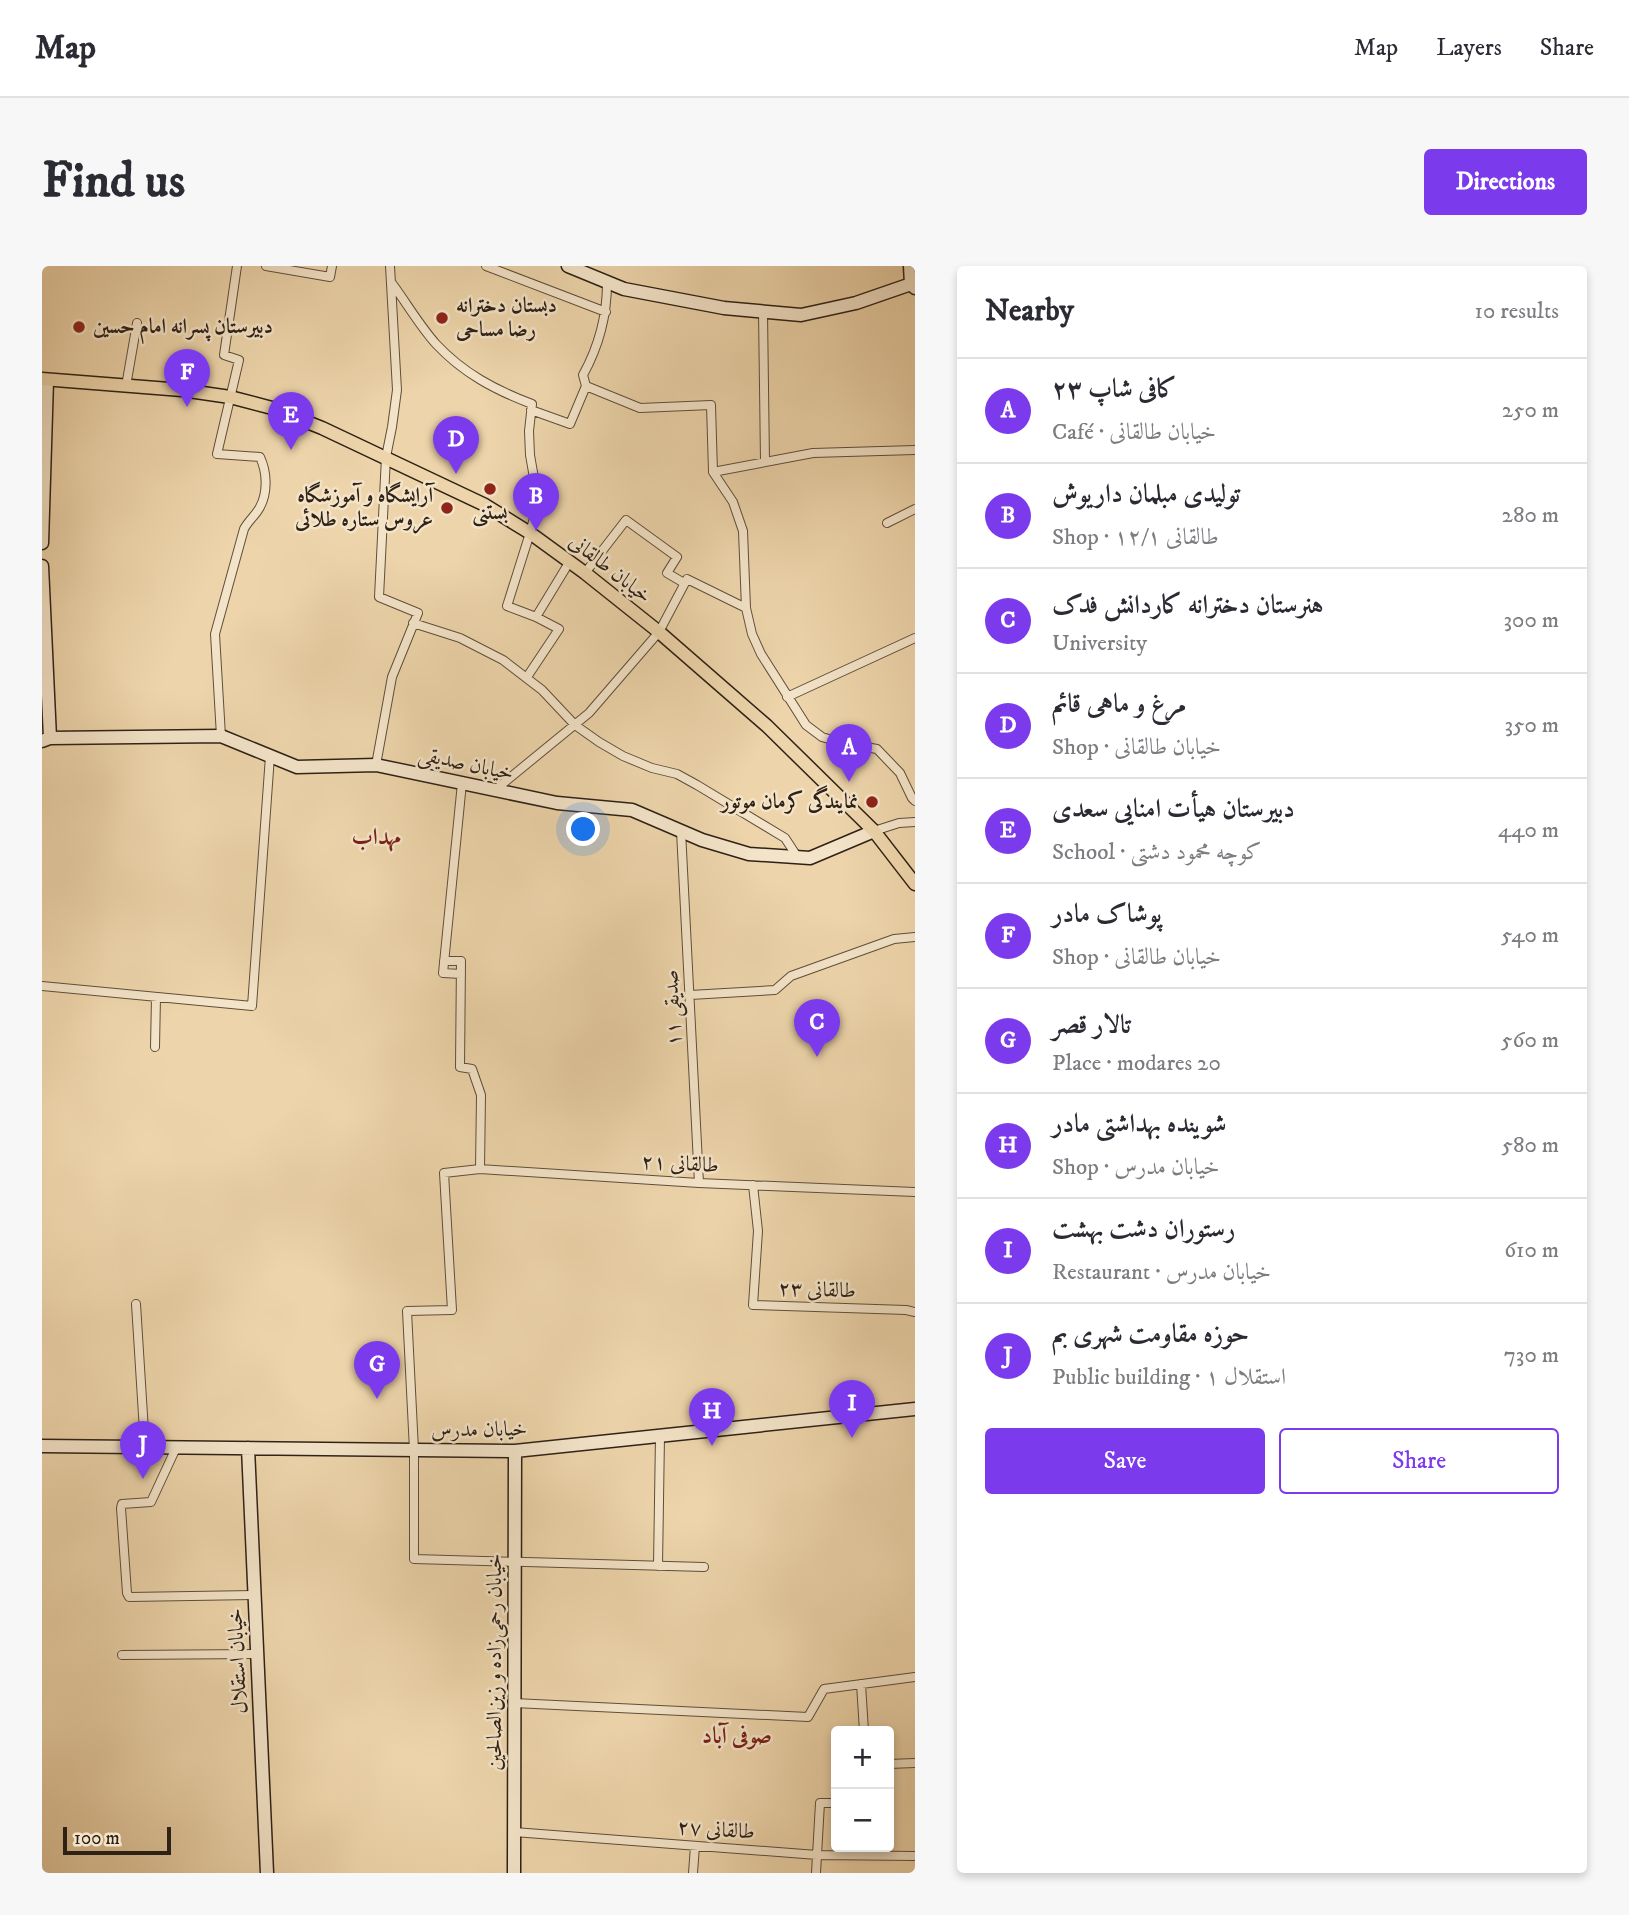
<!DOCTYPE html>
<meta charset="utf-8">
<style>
body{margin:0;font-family:"IM FELL DW Pica",Amiri,serif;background:#f7f7f7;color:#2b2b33}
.controls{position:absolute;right:21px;bottom:21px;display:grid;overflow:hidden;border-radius:7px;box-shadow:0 4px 10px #0003}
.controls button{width:63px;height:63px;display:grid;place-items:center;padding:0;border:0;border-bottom:2px solid #e1e1e2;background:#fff;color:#2b2b33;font:35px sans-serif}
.scale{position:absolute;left:21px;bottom:18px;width:108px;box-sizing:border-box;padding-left:7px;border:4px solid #2e2116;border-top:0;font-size:19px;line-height:24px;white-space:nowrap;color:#2e2116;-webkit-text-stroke:5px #f3e3c8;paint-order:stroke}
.you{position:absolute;left:542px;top:564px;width:24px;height:24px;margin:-18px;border:5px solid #fff;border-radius:50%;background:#1a73e8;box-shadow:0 0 0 10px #1a73e833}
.badge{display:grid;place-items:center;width:46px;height:46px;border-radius:50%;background:#7c3aed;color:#fff;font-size:23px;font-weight:700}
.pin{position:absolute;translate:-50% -58px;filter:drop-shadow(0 2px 4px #0008)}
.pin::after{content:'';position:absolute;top:37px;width:24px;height:21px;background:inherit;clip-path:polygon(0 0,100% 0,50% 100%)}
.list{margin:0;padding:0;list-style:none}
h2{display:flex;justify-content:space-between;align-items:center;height:91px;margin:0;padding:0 28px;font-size:30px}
h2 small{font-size:23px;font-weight:400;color:#7c7c81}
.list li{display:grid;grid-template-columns:46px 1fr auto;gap:21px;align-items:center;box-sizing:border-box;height:105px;padding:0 28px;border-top:2px solid #e1e1e2}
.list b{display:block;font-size:26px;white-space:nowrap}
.list p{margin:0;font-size:23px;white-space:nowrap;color:#7c7c81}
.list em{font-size:23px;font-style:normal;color:#7c7c81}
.actions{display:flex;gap:14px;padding:21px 28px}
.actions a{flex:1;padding:16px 0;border:2px solid #7c3aed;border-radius:7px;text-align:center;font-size:24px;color:#7c3aed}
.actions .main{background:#7c3aed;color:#fff}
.map{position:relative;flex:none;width:873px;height:1607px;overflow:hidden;border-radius:7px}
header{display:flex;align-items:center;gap:42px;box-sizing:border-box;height:98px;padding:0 35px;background:#fff;border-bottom:2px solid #e1e1e2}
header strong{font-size:33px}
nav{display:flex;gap:38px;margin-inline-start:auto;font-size:24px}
.intro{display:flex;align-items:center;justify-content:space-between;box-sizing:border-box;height:168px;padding:0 42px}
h1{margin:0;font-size:49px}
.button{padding:18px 32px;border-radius:7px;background:#7c3aed;color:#fff;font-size:24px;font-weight:700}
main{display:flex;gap:42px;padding:0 42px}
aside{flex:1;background:#fff;border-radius:7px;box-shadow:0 4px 10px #0003}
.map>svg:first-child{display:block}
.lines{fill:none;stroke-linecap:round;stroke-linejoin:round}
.street-casing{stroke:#5e4e3b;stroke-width:10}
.secondary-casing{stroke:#2e2116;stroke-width:15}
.primary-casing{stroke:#2e2116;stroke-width:15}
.street{stroke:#f3e3c8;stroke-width:8}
.secondary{stroke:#f3e3c8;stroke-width:12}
.primary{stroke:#edd4aa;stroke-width:12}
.poi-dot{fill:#8f2418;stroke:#f3e3c8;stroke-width:2.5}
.labels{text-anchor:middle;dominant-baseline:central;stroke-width:5;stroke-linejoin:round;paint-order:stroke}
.poi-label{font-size:21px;font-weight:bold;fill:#2e2116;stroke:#f3e3c8;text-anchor:start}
.street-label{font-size:21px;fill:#2e2116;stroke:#f3e3c8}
.neighbourhood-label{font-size:23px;font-weight:bold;fill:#7a1f14;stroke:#f3e3c8}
</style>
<header>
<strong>Map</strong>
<nav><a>Map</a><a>Layers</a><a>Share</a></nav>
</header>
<div class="intro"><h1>Find us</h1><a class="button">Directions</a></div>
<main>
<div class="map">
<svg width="873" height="1607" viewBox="0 0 873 1607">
<rect width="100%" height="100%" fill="#edd4aa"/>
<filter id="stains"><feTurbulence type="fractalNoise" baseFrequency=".00286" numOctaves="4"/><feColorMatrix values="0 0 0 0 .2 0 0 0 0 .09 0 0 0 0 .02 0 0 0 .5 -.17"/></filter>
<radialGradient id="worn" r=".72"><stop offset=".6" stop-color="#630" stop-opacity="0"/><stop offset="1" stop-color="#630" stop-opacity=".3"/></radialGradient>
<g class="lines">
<g class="street-casing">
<path id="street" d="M224,0L288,11L290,0
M444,0L564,46
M349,16C364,36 377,59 394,78C421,107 453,124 490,138L487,165L488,189L492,212L498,229L488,267L465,340L494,351L517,363L485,411
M721,46L723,196
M84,120L95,57
M544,120L598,142L669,139L671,206L691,236L701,265L704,342L710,368L719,388L764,459L780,471L800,477L835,483L858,507L870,532L873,535
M544,120L541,109C557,80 565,51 565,17
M489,144L528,158L544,120
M671,206L771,187L873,184
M845,257L873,243
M543,307L584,254L635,291L625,307L642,317
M494,351L528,295
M371,357L418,372L461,394L500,424L533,459L557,476L581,490L610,502L635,508L655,519L743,572L756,592
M745,431L873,372
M179,470L173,368L202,263C206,255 214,249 218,241C226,226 225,206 218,191L175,188L197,94L182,89L195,0
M334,499L350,411L376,347L337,331L344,191L350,161L355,124L348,0
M453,524L547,447L617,366L645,313L704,342
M639,565L657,917
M832,565L857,557L873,556
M402,695H419L418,801L430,803L439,829L438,903
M419,708L401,707L420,517
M0,720L210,740L228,490
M648,729L733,724L749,710L852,673L873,671
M113,781L114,731
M711,919L716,965L711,1039L864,1044L873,1046
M94,1038L103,1181
M134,1182L109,1236L80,1238L79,1242L85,1327L87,1331L212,1329
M616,1300L618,1170
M662,1301L372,1293V1184L365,1045L410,1044L402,907L438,903L657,917L873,926
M80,1389L215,1388
M819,1418L822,1465
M472,1437L766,1451L782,1423L873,1411
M847,1498L873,1497
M472,1566L775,1589L873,1590
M651,1607L653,1580
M774,1607L778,1537H794"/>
</g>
<g class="secondary-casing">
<path id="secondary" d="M526,0L582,23L682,42L759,49L814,37L869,18L873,22
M868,0L869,18
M0,277L5,114
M0,300L8,472
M0,475L8,472L179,470L255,501L334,499L515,537L590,544L660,574L707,588L768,592L832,565
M0,1180L473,1185L873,1143
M206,1182L225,1607
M472,1607L473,1185"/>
</g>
<g class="primary-casing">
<path id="primary" d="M0,113L140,124L188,131L230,142L280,162L443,239L488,267L543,307L617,366L725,460L832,565L873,618"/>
</g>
<use href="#street" class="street"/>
<use href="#secondary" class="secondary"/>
<use href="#primary" class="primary"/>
</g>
<g class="poi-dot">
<circle cx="400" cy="52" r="7"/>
<circle cx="37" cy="61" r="7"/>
<circle cx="448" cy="223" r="7"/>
<circle cx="405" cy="242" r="7"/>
<circle cx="830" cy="536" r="7"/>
</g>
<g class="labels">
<g class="poi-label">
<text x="414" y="40">دبستان دخترانه<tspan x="414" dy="24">رضا مساحی</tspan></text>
<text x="51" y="61">دبیرستان پسرانه امام حسین</text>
<text x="391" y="230" text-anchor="end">آرایشگاه و آموزشگاه<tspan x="391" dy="24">عروس ستاره طلائی</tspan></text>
<text x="448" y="247" text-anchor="middle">بستنی</text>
<text x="816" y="536" text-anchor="end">نمایندگی کرمان موتور</text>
</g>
<g class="street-label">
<text transform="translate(568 303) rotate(38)">خیابان طالقانی</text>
<text transform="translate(424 498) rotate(12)">خیابان صدیقی</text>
<text transform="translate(631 742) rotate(-93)">صدیقی ۱۱</text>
<text transform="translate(638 898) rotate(3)">طالقانی ۲۱</text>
<text transform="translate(775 1024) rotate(2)">طالقانی ۲۳</text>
<text transform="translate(437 1164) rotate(-1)">خیابان مدرس</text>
<text transform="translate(196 1395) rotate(-93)">خیابان استقلال</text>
<text transform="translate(453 1396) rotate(-90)">خیابان رحمی‌زاده و زین‌الصالحین</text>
<text transform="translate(674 1564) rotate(4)">طالقانی ۲۷</text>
</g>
<g class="neighbourhood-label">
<text x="334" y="571">مهداب</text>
<text x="695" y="1470">صوفی آباد</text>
</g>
</g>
<rect width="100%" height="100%" filter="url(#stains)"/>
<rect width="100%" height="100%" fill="url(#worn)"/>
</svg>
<div class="controls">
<button>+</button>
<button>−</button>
</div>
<div class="scale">100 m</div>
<div class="you"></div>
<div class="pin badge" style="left:807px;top:516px">A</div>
<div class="pin badge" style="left:494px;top:265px">B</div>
<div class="pin badge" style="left:775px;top:791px">C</div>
<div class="pin badge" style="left:414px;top:208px">D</div>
<div class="pin badge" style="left:249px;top:184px">E</div>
<div class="pin badge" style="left:145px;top:141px">F</div>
<div class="pin badge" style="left:335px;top:1133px">G</div>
<div class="pin badge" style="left:670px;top:1180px">H</div>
<div class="pin badge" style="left:810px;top:1172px">I</div>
<div class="pin badge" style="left:101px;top:1213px">J</div>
</div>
<aside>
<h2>Nearby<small>10 results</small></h2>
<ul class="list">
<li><span class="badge">A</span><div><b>کافی شاپ ۲۳</b><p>Café · خیابان طالقانی</p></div><em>250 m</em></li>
<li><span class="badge">B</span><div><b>تولیدی مبلمان داریوش</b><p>Shop · طالقانی ۱۲/۱</p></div><em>280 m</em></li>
<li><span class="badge">C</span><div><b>هنرستان دخترانه کاردانش فدک</b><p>University</p></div><em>300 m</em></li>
<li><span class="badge">D</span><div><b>مرغ و ماهی قائم</b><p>Shop · خیابان طالقانی</p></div><em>350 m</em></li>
<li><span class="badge">E</span><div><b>دبیرستان هیأت امنایی سعدی</b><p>School · کوچه محمود دشتی</p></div><em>440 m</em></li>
<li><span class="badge">F</span><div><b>پوشاک مادر</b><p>Shop · خیابان طالقانی</p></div><em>540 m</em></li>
<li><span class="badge">G</span><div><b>تالار قصر</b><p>Place · modares 20</p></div><em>560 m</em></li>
<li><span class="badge">H</span><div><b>شوینده بهداشتی مادر</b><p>Shop · خیابان مدرس</p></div><em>580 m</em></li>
<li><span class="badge">I</span><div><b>رستوران دشت بهشت</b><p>Restaurant · خیابان مدرس</p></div><em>610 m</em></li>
<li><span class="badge">J</span><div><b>حوزه مقاومت شهری بم</b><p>Public building · استقلال ۱</p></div><em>730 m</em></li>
</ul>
<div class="actions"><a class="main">Save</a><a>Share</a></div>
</aside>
</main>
